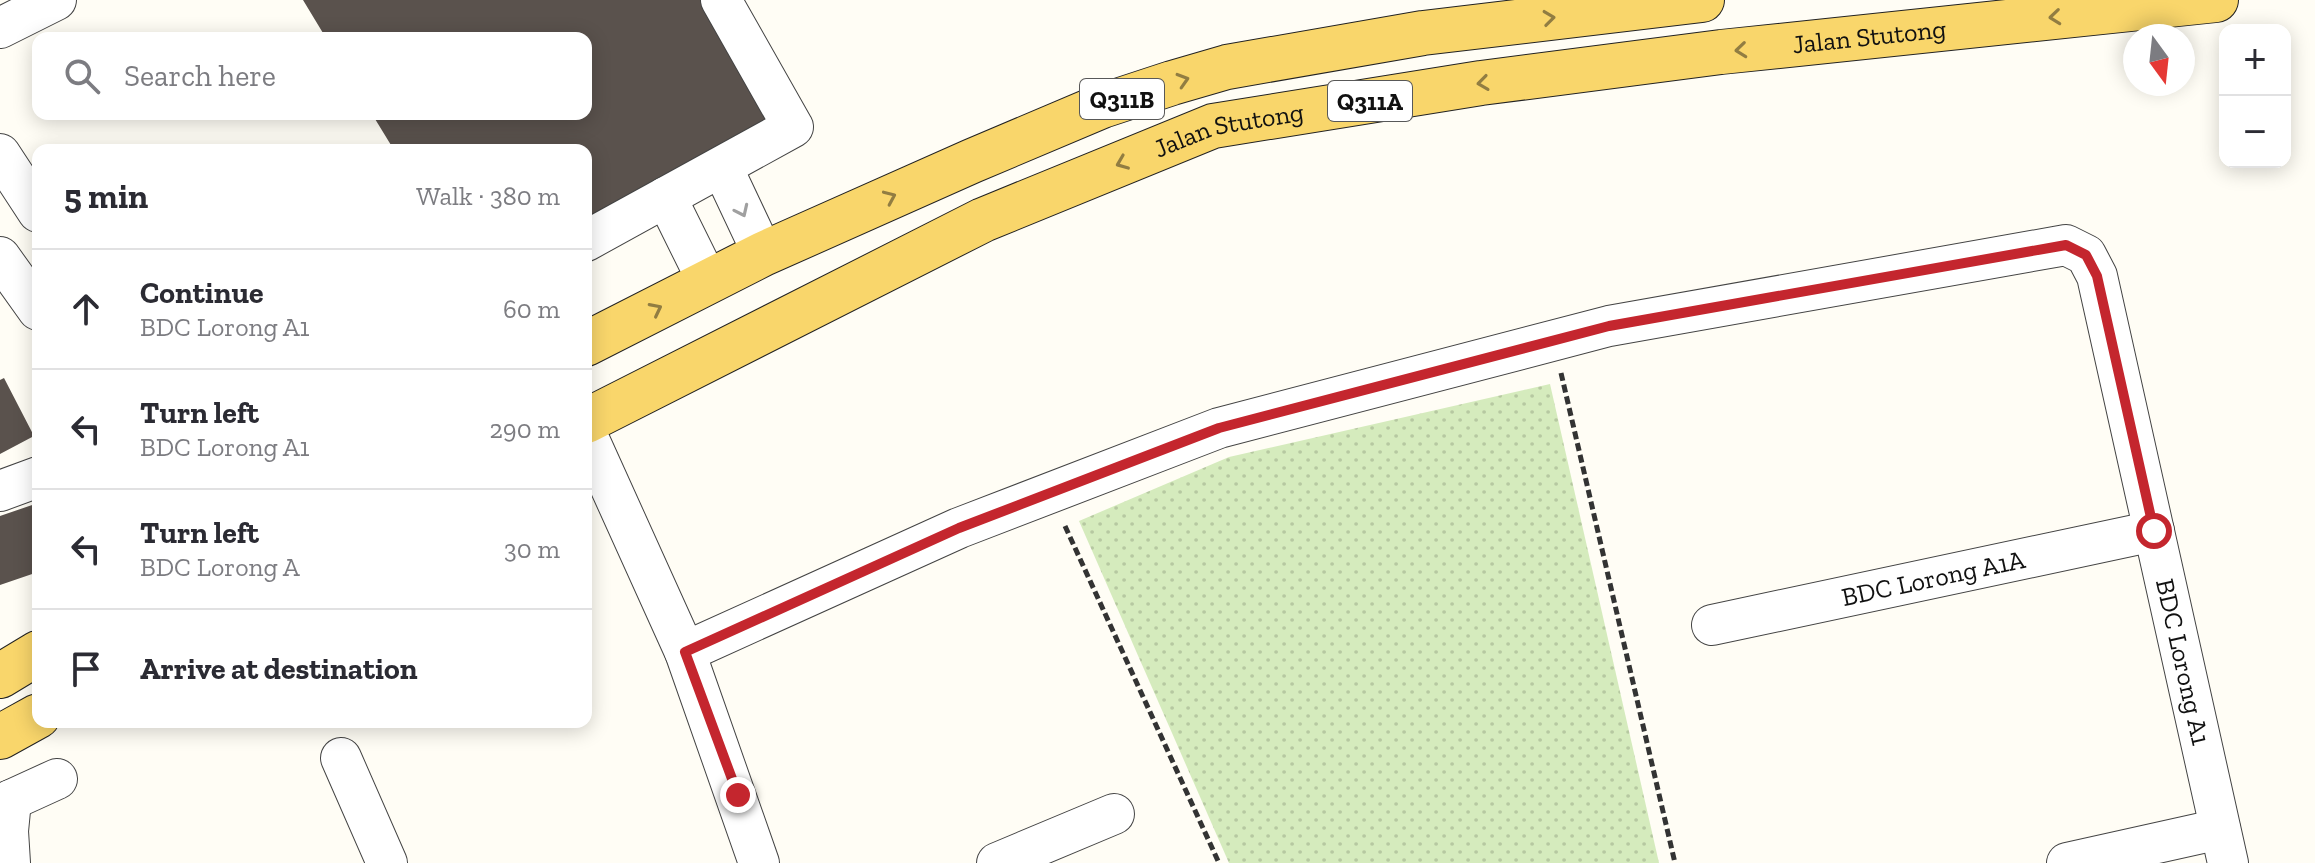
<!DOCTYPE html>
<meta charset="utf-8">
<style>
body{margin:0;font-family:"Zilla Slab",serif;background:#f7f7f7;color:#2b2b33}
.controls{position:absolute;right:24px;top:24px;display:grid;overflow:hidden;border-radius:16px;box-shadow:0 4px 20px #0003}
.controls button{width:72px;height:72px;display:grid;place-items:center;padding:0;border:0;border-bottom:2px solid #e1e1e2;background:#fff;color:#2b2b33;font:40px sans-serif}
.compass{position:absolute;left:2123px;top:24px;width:72px;height:72px;border-radius:50%;background:#fff;box-shadow:0 4px 20px #0003;rotate:165deg}
.stop{position:absolute;width:24px;height:24px;margin:-18px;border:6px solid #c4262e;border-radius:50%;background:#fff}
.stop.end{background:#c4262e;border-color:#fff;box-shadow:0 2px 8px #0008}
.list{margin:0;padding:0;list-style:none}
h2{display:flex;justify-content:space-between;align-items:center;height:104px;margin:0;padding:0 32px;font-size:34px}
h2 small{font-size:26px;font-weight:400;color:#7c7c81}
.list li{display:grid;grid-template-columns:52px 1fr auto;gap:24px;align-items:center;box-sizing:border-box;height:120px;padding:0 32px;border-top:2px solid #e1e1e2}
.list b{display:block;font-size:30px;white-space:nowrap}
.list p{margin:0;font-size:26px;white-space:nowrap;color:#7c7c81}
.list em{font-size:26px;font-style:normal;color:#7c7c81}
.icon{flex:none;width:44px;height:44px;fill:none;stroke:currentColor;stroke-width:2;stroke-linecap:round;stroke-linejoin:round}
.map{position:relative;flex:none;width:2315px;height:863px;overflow:hidden}
.search{position:absolute;background:#fff;box-shadow:0 4px 20px #0003;left:32px;top:32px;width:560px;height:88px;display:flex;align-items:center;gap:20px;box-sizing:border-box;padding:0 28px;border-radius:16px;color:#7c7c81;font-size:30px}
.panel{position:absolute;background:#fff;box-shadow:0 4px 20px #0003;left:32px;top:144px;width:560px;height:584px;border-radius:16px}
.map>svg:first-child{display:block}
.grass{fill:url(#grass-dots)}
.building{fill:#5a524d}
.lines{fill:none;stroke-linecap:round;stroke-linejoin:round}
.minor-casing{stroke:#444;stroke-width:42}
.major-casing{stroke:#222;stroke-width:46}
.path{stroke:#333;stroke-width:5;stroke-dasharray:8 4;stroke-linecap:butt}
.minor{stroke:#fff;stroke-width:40}
.major{stroke:#f9d66b;stroke-width:44}
.oneway{stroke:#917d42}
.oneway2{stroke:#a0a0a0}
.route{stroke:#c4262e;stroke-width:10}
.labels{text-anchor:middle;dominant-baseline:central;stroke-width:8;stroke-linejoin:round;paint-order:stroke}
.shield{fill:#fff;stroke:#585858;stroke-width:2}
.shield-label{font-size:24px;font-weight:bold;fill:#111}
.street-label{font-size:26px;fill:#111;stroke:#fff}
</style>
<div class="map">
<svg width="2315" height="863" viewBox="0 0 2315 863">
<defs>
<pattern id="grass-dots" width="8" height="8" patternUnits="userSpaceOnUse" patternTransform="scale(2)"><rect width="8" height="8" fill="#d5ebbd"/><path d="M2 2h.1M6 6h.1" fill="none" stroke="#b6c8a1" stroke-width="1.8" stroke-linecap="round"/></pattern>
</defs>
<rect width="100%" height="100%" fill="#fffdf5"/>
<path class="grass" d="M1550,384L1659,863H1229L1079,521L1229,457Z"/>
<path class="building" d="M303,0H706L778,123L586,225V150H394L372,114H586V38H326Z
M4,378L34,436L0,454V380Z
M38,503V572L0,585V516Z"/>
<g class="lines">
<g class="minor-casing">
<g id="minor">
<path d="M0,28L56,0"/>
<path d="M0,154L38,212"/>
<path d="M722,167L763,254"/>
<path d="M666,197L708,282"/>
<path d="M586,241L793,127L721,0"/>
<path d="M0,257L38,310"/>
<path d="M586,433L685,652L759,863"/>
<path d="M0,491L38,477"/>
<path id="s1" d="M1712,625L2154,531"/>
<path id="s2" d="M685,652L959,528L1219,428L1609,326L2066,245L2086,255L2097,276L2228,863"/>
<path d="M341,758L387,863"/>
<path d="M0,805L57,779"/>
<path d="M10,863L8,831L11,800"/>
<path d="M997,863L1114,814"/>
<path d="M2067,863L2220,829"/>
</g>
</g>
<g class="major-casing">
<g id="major">
<path d="M586,344L763,254L972,161L1102,106L1172,83L1227,67L1423,33L1702,0"/>
<path id="s3" d="M586,421L983,220L1213,126L1481,83L1721,52L2216,0"/>
<path d="M0,676L38,653"/>
<path d="M0,737L38,716"/>
</g>
</g>
<path class="path" d="M1561,373L1675,863
M1065,526L1219,863"/>
<use href="#minor" class="minor"/>
<use href="#major" class="major"/>
</g>
<defs><path id="oneway-chevron" d="M-2-3.5L2.5 0L-2 3.5" fill="none" stroke-width="1.6" stroke-linecap="round" stroke-linejoin="round" transform="scale(2)"/></defs>
<g class="oneway">
<use href="#oneway-chevron" transform="translate(2055 17) rotate(174)"/>
<use href="#oneway-chevron" transform="translate(1549 18) rotate(-7)"/>
<use href="#oneway-chevron" transform="translate(1741 50) rotate(174)"/>
<use href="#oneway-chevron" transform="translate(1183 80) rotate(-17)"/>
<use href="#oneway-chevron" transform="translate(1483 83) rotate(172)"/>
<use href="#oneway-chevron" transform="translate(1122 163) rotate(158)"/>
<use href="#oneway-chevron" transform="translate(890 197) rotate(-24)"/>
<use href="#oneway-chevron" transform="translate(656 309) rotate(-27)"/>
</g>
<use class="oneway2" href="#oneway-chevron" transform="translate(742 211) rotate(65)"/>
<g class="lines">
<path class="route" d="M738,795L685,652L959,528L1219,428L1609,326L2066,245L2086,255L2097,276L2154,531"/>
</g>
<g class="labels">
<g class="shield">
<rect x="1080" y="79" width="84" height="40" rx="6"/>
<rect x="1328" y="81" width="84" height="40" rx="6"/>
</g>
<g class="shield-label">
<text x="1122" y="99">Q311B</text>
<text x="1370" y="101">Q311A</text>
</g>
<g class="street-label">
<text stroke="none"><textPath href="#s3" startOffset="1356">Jalan Stutong</textPath></text>
<text stroke="none"><textPath href="#s3" startOffset="708">Jalan Stutong</textPath></text>
<text stroke="none"><textPath href="#s1" startOffset="226">BDC Lorong A1A</textPath></text>
<text stroke="none"><textPath href="#s2" startOffset="1888">BDC Lorong A1</textPath></text>
</g>
</g>
</svg>
<div class="controls">
<button>+</button>
<button>−</button>
</div>
<svg class="compass" viewBox="-18 -18 36 36"><path d="M0-13l5 13h-10z" fill="#e53935"/><path d="M0 13l5-13h-10z" fill="#7c7c81"/></svg>
<div class="stop" style="left:2154px;top:531px"></div>
<div class="stop end" style="left:738px;top:795px"></div>
<div class="search"><svg class="icon" aria-label="search" viewBox="0 0 24 24"><circle cx="10" cy="10" r="6"/><path d="M15 15l6 6"/></svg>Search here</div>
<section class="panel">
<h2>5 min<small>Walk · 380 m</small></h2>
<ul class="list">
<li><svg class="icon" aria-label="ahead" viewBox="0 0 24 24"><path d="M12 20V5M6 11l6-6 6 6"/></svg><div><b>Continue</b><p>BDC Lorong A1</p></div><em>60 m</em></li>
<li><svg class="icon" aria-label="left" viewBox="0 0 24 24"><path d="M17 20v-9H6M10 6l-5 5 5 5"/></svg><div><b>Turn left</b><p>BDC Lorong A1</p></div><em>290 m</em></li>
<li><svg class="icon" aria-label="left" viewBox="0 0 24 24"><path d="M17 20v-9H6M10 6l-5 5 5 5"/></svg><div><b>Turn left</b><p>BDC Lorong A</p></div><em>30 m</em></li>
<li><svg class="icon" aria-label="arrive" viewBox="0 0 24 24"><path d="M6 21V4h12l-3 4 3 4H6"/></svg><div><b>Arrive at destination</b></div></li>
</ul>
</section>
</div>
